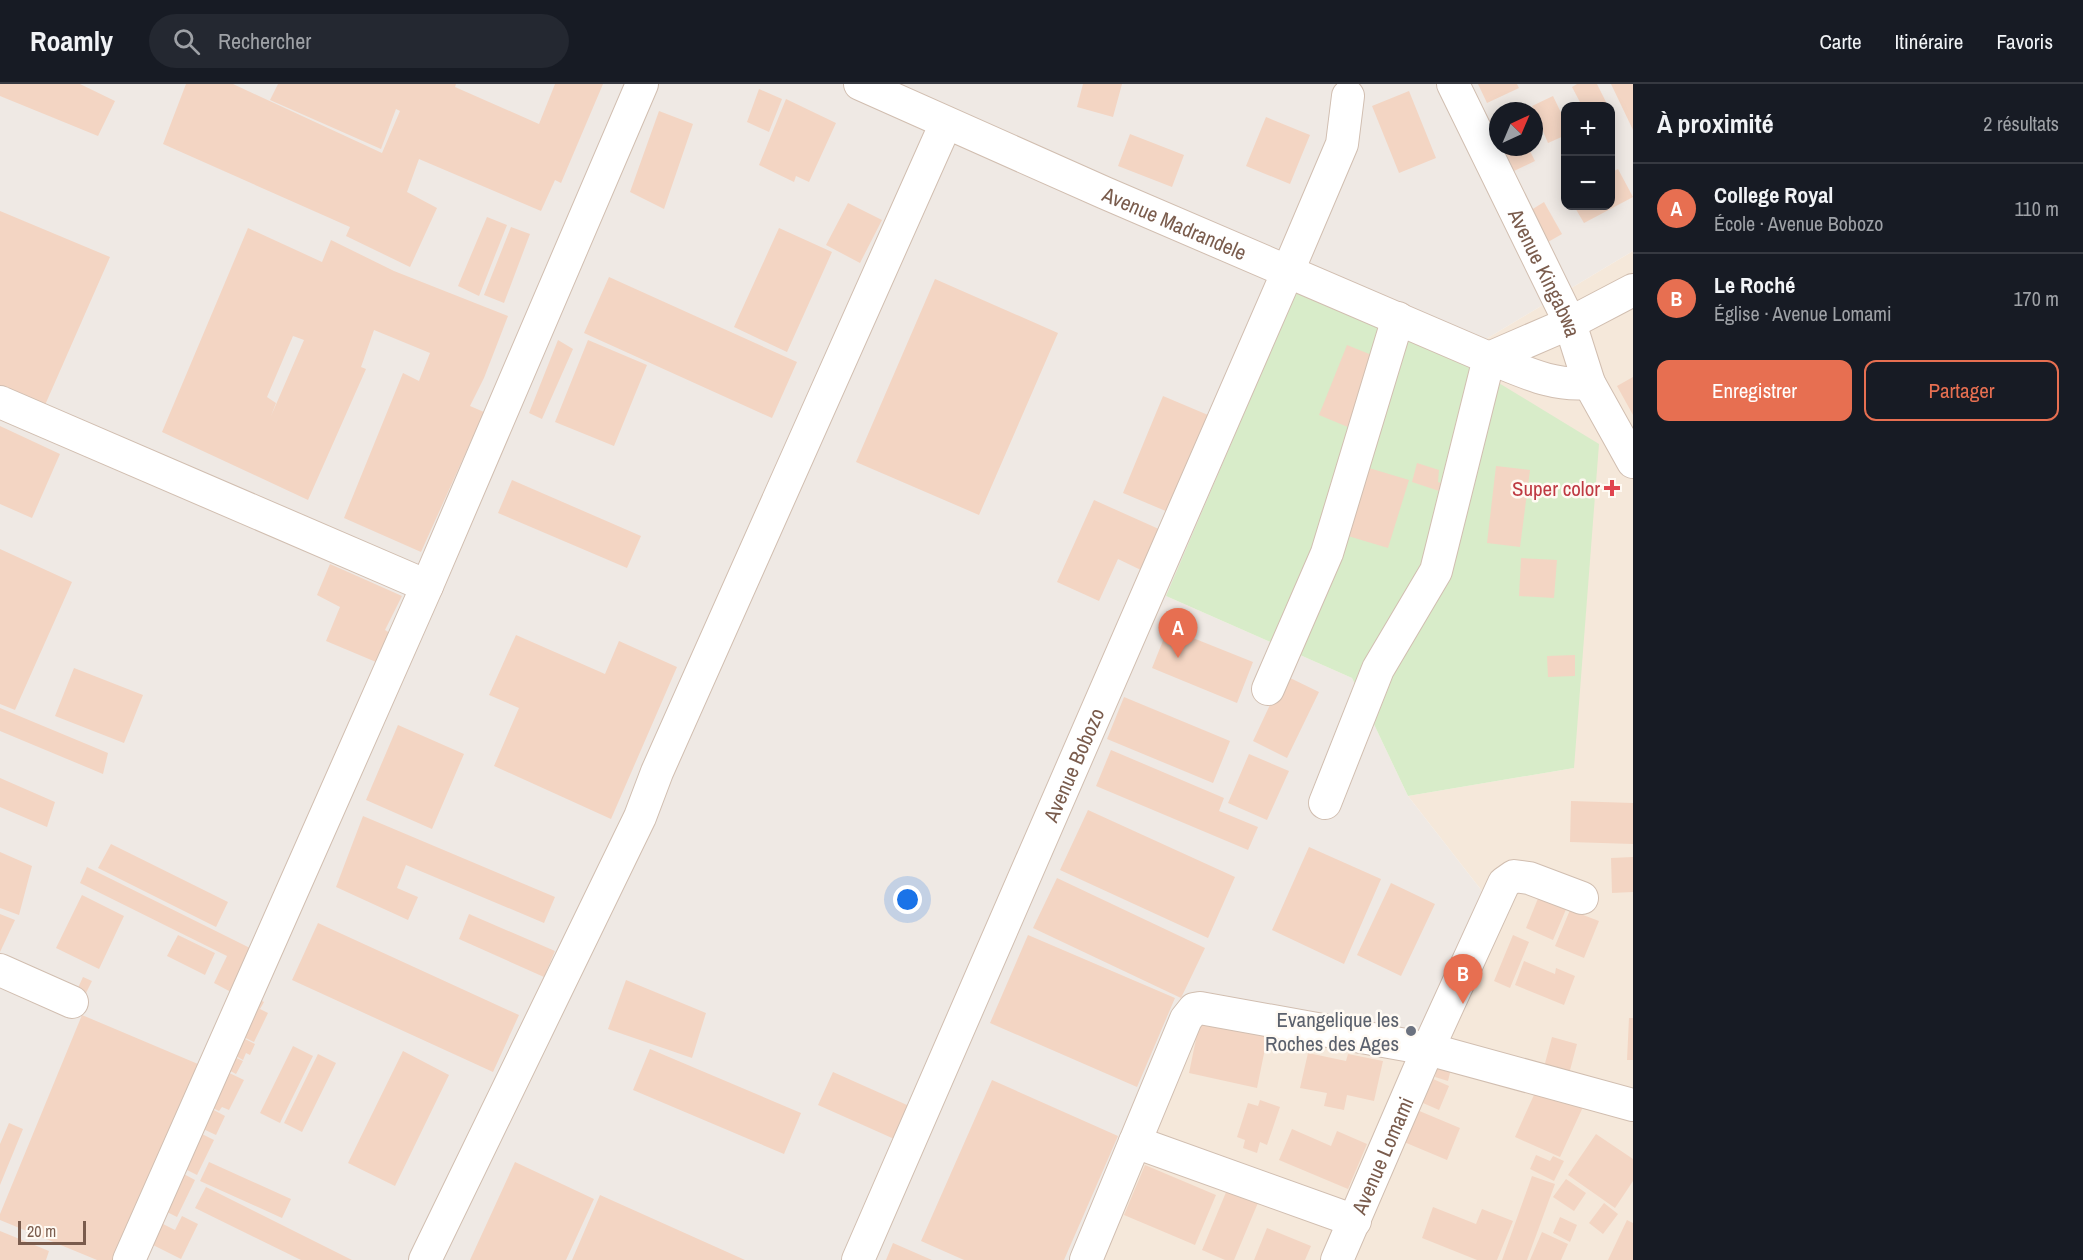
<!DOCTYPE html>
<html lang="fr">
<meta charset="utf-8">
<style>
body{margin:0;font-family:"Archivo Narrow",sans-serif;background:#242831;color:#f1f3f6}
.controls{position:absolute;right:18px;top:18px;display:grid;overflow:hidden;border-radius:12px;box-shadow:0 3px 15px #0003}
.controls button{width:54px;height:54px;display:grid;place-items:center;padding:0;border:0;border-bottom:2px solid #363941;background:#171b24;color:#f1f3f6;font:30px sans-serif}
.compass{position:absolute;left:1489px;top:18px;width:54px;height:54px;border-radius:50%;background:#171b24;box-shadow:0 3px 15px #0003;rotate:44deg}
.scale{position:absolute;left:18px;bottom:15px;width:68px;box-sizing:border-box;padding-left:6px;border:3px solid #7a5c4d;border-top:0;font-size:16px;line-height:21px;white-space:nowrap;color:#7a5c4d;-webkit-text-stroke:4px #fffaf3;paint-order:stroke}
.you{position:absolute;left:908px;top:816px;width:21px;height:21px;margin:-15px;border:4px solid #fff;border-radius:50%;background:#1a73e8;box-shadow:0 0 0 9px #1a73e833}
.badge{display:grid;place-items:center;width:39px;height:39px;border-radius:50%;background:#e76f51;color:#fff;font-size:20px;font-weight:700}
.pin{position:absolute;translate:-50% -50px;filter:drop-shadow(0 2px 3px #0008)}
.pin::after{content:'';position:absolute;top:32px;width:21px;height:18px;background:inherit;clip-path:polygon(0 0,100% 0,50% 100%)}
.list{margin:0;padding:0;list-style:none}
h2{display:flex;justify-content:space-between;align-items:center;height:78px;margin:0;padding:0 24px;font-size:26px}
h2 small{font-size:20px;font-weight:400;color:#9ea1a6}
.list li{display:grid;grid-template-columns:39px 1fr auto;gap:18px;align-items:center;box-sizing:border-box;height:90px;padding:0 24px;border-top:2px solid #363941}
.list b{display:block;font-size:22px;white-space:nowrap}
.list p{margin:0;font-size:20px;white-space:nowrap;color:#9ea1a6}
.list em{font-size:20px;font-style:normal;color:#9ea1a6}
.actions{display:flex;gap:12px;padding:18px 24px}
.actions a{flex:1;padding:14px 0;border:2px solid #e76f51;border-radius:12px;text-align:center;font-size:21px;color:#e76f51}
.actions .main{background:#e76f51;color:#fff}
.icon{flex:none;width:33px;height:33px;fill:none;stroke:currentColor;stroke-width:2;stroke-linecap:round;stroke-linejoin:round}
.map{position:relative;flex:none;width:1633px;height:1176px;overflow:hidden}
header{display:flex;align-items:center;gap:36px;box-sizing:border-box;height:84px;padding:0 30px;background:#171b24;border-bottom:2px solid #363941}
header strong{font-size:28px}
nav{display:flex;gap:33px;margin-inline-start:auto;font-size:21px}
.search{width:420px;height:54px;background:#242831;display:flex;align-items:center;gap:15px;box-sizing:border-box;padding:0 21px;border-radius:33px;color:#9ea1a6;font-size:22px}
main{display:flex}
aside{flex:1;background:#171b24}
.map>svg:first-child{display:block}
.residential{fill:#f5e8da}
.industrial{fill:#efe9e4;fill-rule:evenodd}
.green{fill:#d8ecc9}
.building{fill:#f3d5c3;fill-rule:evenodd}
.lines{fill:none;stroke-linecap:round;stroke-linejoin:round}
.minor-casing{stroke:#d1beb0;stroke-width:34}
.minor{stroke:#fff;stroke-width:32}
.health-dot{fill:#e0444e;stroke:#fffaf3;stroke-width:2}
.worship-dot{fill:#6b7280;stroke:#fffaf3;stroke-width:2}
.labels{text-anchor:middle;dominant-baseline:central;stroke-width:5;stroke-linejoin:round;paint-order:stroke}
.street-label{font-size:21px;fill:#7a5c4d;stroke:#fffaf3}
.health-label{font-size:21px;fill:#be3a42;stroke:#fffaf3;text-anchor:end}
.worship-label{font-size:21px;fill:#5b616d;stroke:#fffaf3;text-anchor:end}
</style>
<header>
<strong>Roamly</strong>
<div class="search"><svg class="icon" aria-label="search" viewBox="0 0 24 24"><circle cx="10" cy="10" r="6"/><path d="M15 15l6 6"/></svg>Rechercher</div>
<nav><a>Carte</a><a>Itinéraire</a><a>Favoris</a></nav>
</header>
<main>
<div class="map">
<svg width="1633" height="1176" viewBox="0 0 1633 1176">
<rect width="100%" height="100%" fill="#fdf6ec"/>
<path class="residential" d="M1633,167V1176H1080L1199,910L1482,807L1408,712L1574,684L1456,273Z"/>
<path class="industrial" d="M0,0H1633V167L1456,273L1166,512L1352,594L1408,712L1482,807L1428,965L1199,910L1080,1176H0ZM1566,22H1610V122H1566ZM1498,27H1534V63H1498Z"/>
<path class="green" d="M1298,203L1456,273L1599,360L1574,684L1408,712L1352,594L1166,512Z"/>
<path class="building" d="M0,0H80L115,17L98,52L0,12Z
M186,0H233L382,69L400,27L396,25L381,65L270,16L278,0H456L455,3L539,40L555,0H603L561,99L555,96L541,127L419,75L407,108L437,124L410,183L346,152L350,143L163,60Z
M1083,0H1122L1113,33L1077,23Z
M1478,0H1517L1519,4L1487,19Z
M1577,0H1597L1608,22H1582L1572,3Z
M1611,0H1633V46Z
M759,5L782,15L769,48L747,38Z
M1409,7L1436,74L1399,89L1372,22Z
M1553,12L1566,39V51L1548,59L1532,22Z
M786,15L836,39L809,98L796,92L794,98L759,81Z
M659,27L693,40L664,125L630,108Z
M1266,33L1310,51L1290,100L1246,82Z
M1130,50L1184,71L1172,103L1118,82Z
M1503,63H1528L1535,77L1514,87Z
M1618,85L1633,113L1584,139L1574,122H1610V89Z
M1544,118L1562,150L1541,162L1523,131Z
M848,119L882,136L860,179L826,161Z
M0,127L110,173L45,321L0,301Z
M487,133L507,141L479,212L458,202Z
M511,143L530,150L504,219L484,211Z
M248,144L322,178L331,156L394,187L508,232L484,294L470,322L484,328L421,468L344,434L403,289L419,297L430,269L374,246L361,283L366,285L308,416L162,348ZM293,252L304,256L271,332L276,319L267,313Z
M779,144L832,168L787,268L734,243Z
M609,193L797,278L772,334L584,249Z
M935,195L1058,249L979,431L856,378Z
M558,256L573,265L542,335L529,329Z
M588,256L647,281L614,362L555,338Z
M1347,261L1384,276L1355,346L1319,331Z
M1633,293V331L1617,302Z
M1163,312L1208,331L1168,428L1123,409Z
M0,342L60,370L32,434L0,420Z
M1417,379L1439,386L1438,398L1444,400L1442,408L1412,398Z
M1496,382L1530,386L1520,463L1487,459Z
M1369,384L1409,396L1388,464L1348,452Z
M512,396L641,452L627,484L498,429Z
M1094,416L1161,446L1143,487L1118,475L1099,517L1057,498Z
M0,465L72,498L15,626L0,620Z
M1521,474L1557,476L1554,514L1519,512Z
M330,480L402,512L385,546L390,549L376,578L326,557L340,523L317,511Z
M1168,544L1253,578L1237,619L1152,584Z
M516,551L605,590L619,557L677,583L611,735L494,682L519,624L489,611Z
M1575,571V592L1548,593L1547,572Z
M74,584L143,611L124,659L55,632Z
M1284,591L1319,608L1287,674L1253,657Z
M1124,613L1230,657L1213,699L1107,655Z
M0,624L108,669L103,690L0,647Z
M398,641L464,670L432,745L366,716Z
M1111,666L1224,714L1219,727L1258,743L1248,766L1096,702Z
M1249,670L1289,687L1267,736L1228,719Z
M0,694L55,718L47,743L0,723Z
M1571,717L1633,719V760L1570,758Z
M1088,726L1235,793L1208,854L1060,786Z
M363,732L555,813L544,839L406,781L397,804L418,813L408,836L336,803Z
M111,760L228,818L216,843L98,784Z
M1309,763L1381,795L1344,880L1272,846Z
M0,768L32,782L19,831L0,824Z
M1633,773V808L1612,809L1611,774Z
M87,783L252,865L231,908L214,899L227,872L80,799Z
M1057,794L1205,864L1181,914L1033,844Z
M1391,799L1435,820L1401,892L1357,871Z
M82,811L124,832L99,885L56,864Z
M1539,812L1567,823L1553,856L1526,844Z
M1570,826L1599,837L1584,874L1555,862Z
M0,830L15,836L0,868Z
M469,830L555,867L544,893L459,855Z
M318,839L519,931L493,988L292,896Z
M178,851L215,869L205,891L167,872Z
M1028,851L1175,914L1137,1003L990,939Z
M1513,851L1529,858L1510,904L1494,897Z
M1524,877L1555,890L1556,884L1575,892L1564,921L1515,901Z
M83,893L92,897L84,913L76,908Z
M626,896L706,929L692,974L608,945Z
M251,911L264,918L260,925L268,929L254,958L233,948Z
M82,931L198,980L117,1176H97L0,1136V1130Z
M1629,934H1633V976H1627Z
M1200,936L1268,950L1257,1004L1189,989Z
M241,953L255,960L250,971L246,969L243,976L227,967Z
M1552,953L1577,960L1569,990L1544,983Z
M293,962L313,972L280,1039L260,1029Z
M650,965L801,1029L784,1070L633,1006Z
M403,967L449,991L395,1102L348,1079Z
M1308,969L1346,977L1348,970L1383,977L1374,1017L1347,1011L1344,1026L1324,1022L1327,1009L1300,1004Z
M228,970L243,977L236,990L221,982Z
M318,970L336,979L302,1048L284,1039Z
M1439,977L1452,981L1448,997L1435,993Z
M221,985L244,996L229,1026L222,1023L219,1027L204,1020Z
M833,988L916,1025L901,1058L818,1021Z
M1433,995L1449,1002L1439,1026L1423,1019Z
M992,996L1118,1052L1064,1176H964L921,1157Z
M1538,1002L1583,1023L1560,1073L1515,1053Z
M1260,1016L1280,1023L1267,1061L1260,1058L1257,1069L1243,1064L1245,1056L1237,1053L1248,1019L1258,1022Z
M208,1023L225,1032L216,1051L199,1043Z
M1417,1026L1460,1044L1447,1076L1404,1058Z
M9,1039L23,1045L0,1101V1060Z
M1292,1045L1331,1062L1337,1047L1367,1060L1348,1105L1279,1076Z
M196,1047L214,1056L197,1091L183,1084Z
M1596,1050L1633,1075V1097L1615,1124L1568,1091Z
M1536,1071L1550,1077L1553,1072L1564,1077L1554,1097L1530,1085Z
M209,1078L291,1115L282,1134L200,1097Z
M515,1078L594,1115L566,1176H470Z
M1145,1081L1216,1111L1195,1161L1124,1131Z
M180,1088L195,1096L177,1133L161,1125Z
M1532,1092L1555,1100L1527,1176H1502Z
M1566,1095L1586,1109L1574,1127L1553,1113Z
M1229,1101L1260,1114L1234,1176H1225L1202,1166Z
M206,1103L352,1176H301L195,1124Z
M600,1111L745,1176H572Z
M1604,1119L1618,1130L1603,1150L1589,1139Z
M1433,1123L1476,1140L1482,1125L1513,1137L1497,1176H1477L1422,1154Z
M182,1132L198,1140L181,1175L149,1159L159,1138L175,1146Z
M1560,1133L1577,1141L1570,1158L1553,1149Z
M1627,1136L1633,1139V1176H1608Z
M1267,1144L1311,1162L1305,1176H1254Z
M0,1147L49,1167L46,1176H0Z
M1542,1148L1568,1160L1561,1176H1530Z
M893,1159L932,1176H886Z"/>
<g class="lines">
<g class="minor-casing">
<g id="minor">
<path id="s1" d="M860,0L1105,109L1489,274C1523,287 1552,303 1589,299"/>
<path id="s2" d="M1453,0L1570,239L1589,299L1633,378"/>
<path d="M1489,274L1570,239L1633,206"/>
<path d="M0,318L427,502"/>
<path d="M1268,605L1327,469L1398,234"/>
<path d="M1325,719L1378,585L1436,487L1489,274"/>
<path d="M0,886L72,918"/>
<path d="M1135,1058L1355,1137"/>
<path d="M129,1176L427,502L642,0"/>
<path d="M425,1176L640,733L657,688L946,39"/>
<path id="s3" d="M858,1176L1288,187L1342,60L1348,12"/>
<path d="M1086,1176L1186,935L1194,925L1200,924L1428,965L1633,1021"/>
<path id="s4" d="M1337,1176L1428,965L1504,799L1514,792L1529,794L1582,814"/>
</g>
</g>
<use href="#minor" class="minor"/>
</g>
<path class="health-dot" d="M1609 395h6v6h6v6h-6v6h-6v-6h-6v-6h6z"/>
<circle class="worship-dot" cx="1411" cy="947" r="6"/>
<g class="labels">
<g class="street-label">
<text stroke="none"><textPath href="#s1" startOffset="344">Avenue Madrandele</textPath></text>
<text stroke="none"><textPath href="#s2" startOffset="210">Avenue Kingabwa</textPath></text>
<text stroke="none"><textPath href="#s3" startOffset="540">Avenue Bobozo</textPath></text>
<text stroke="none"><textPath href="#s4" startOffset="114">Avenue Lomami</textPath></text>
</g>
<g class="health-label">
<text x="1600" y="404">Super color</text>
</g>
<g class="worship-label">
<text x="1399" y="935">Evangelique les<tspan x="1399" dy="24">Roches des Ages</tspan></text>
</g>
</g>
</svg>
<div class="controls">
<button>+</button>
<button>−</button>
</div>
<svg class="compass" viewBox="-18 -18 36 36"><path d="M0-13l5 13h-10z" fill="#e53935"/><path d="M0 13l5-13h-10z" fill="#9ea1a6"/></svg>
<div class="scale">20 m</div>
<div class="you"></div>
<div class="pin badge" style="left:1178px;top:574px">A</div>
<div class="pin badge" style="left:1463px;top:920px">B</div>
</div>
<aside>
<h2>À proximité<small>2 résultats</small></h2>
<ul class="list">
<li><span class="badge">A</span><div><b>College Royal</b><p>École · Avenue Bobozo</p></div><em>110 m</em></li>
<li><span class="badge">B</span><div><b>Le Roché</b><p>Église · Avenue Lomami</p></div><em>170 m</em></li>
</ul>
<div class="actions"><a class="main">Enregistrer</a><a>Partager</a></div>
</aside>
</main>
